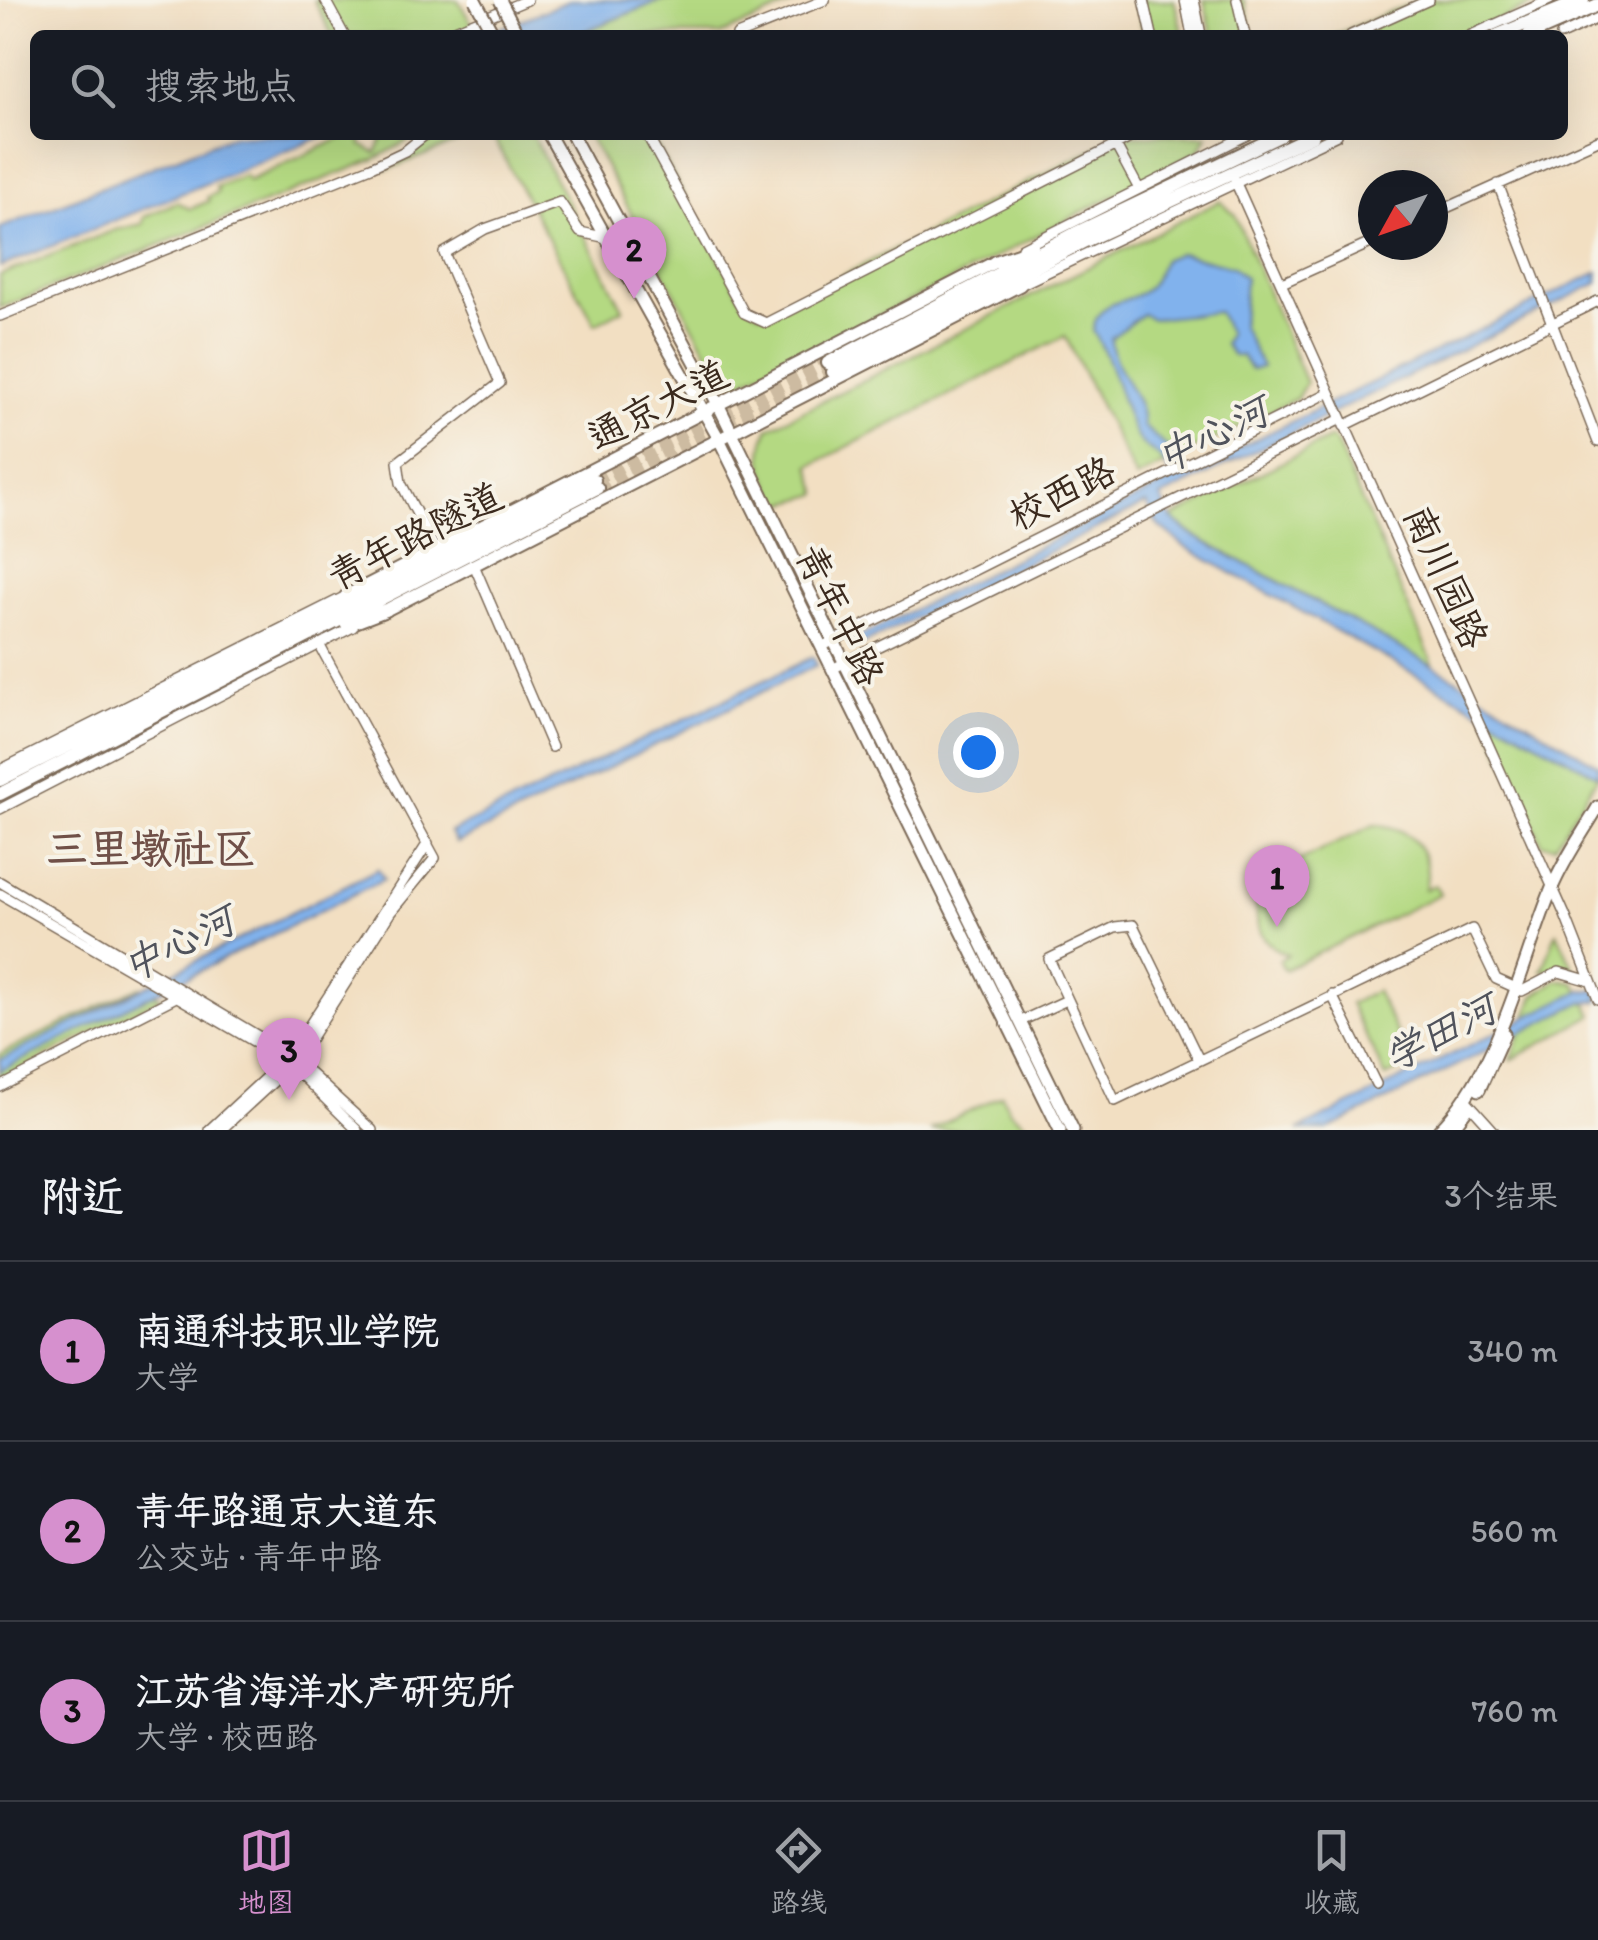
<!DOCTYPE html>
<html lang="zh">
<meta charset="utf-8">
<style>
body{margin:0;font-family:Itim,"LXGW WenKai TC",sans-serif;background:#20242c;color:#f1f3f6}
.compass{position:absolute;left:1358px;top:170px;width:90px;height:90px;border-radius:50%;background:#171b24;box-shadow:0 10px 40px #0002;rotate:230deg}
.you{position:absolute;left:978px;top:752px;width:35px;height:35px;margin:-25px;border:8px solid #fff;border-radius:50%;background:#1a73e8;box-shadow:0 0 0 15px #1a73e833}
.badge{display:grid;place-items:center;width:65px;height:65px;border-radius:50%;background:#d690ce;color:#111;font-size:32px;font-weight:700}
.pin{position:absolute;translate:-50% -82px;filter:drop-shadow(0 2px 5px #0008)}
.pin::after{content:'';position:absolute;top:52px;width:35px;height:30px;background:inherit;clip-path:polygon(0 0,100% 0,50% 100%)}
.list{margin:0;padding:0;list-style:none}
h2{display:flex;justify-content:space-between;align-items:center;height:130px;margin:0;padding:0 40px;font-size:42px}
h2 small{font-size:32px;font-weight:400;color:#9ea1a6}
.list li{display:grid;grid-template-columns:65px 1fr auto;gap:30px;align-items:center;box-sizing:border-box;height:180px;padding:0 40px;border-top:2px solid #363941}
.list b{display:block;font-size:38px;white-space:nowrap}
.list p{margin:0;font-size:32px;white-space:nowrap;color:#9ea1a6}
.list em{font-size:32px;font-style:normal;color:#9ea1a6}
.icon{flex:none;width:55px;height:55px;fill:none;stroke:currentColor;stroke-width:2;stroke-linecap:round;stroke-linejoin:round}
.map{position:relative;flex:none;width:1598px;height:1130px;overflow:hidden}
.search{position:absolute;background:#171b24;box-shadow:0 10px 40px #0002;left:30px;right:30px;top:30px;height:110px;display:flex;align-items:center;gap:25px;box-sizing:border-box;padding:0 35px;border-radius:15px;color:#9ea1a6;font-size:38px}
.sheet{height:670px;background:#171b24}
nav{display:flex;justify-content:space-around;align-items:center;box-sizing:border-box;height:140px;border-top:2px solid #363941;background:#171b24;font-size:28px;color:#9ea1a6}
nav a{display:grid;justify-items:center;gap:5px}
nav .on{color:#d690ce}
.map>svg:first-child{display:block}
.green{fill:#b4d982;stroke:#788250;stroke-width:2.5}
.water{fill:#81b2ed;stroke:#5e6e86;stroke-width:2.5}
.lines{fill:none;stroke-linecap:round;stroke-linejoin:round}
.highway-tunnel{stroke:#cdbba1;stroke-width:12;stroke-dasharray:12 6;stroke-linecap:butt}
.minor-casing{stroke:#7b6957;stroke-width:12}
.major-casing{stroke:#7b6957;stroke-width:15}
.highway-casing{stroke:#7b6957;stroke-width:16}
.minor{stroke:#fff;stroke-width:9}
.major{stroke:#fff;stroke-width:11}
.highway{stroke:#fff;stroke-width:12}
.major-bridge-casing{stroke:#7b6957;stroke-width:15;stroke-linecap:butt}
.major-bridge{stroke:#fff;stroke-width:11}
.labels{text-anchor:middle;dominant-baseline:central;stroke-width:8;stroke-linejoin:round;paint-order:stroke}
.street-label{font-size:38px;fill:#3b2a1e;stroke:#f7f3e8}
.water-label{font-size:40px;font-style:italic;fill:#50535c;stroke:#f7f3e8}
.quarter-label{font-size:42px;font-weight:bold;fill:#705048;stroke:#f7f3e8}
</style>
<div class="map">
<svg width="1598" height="1130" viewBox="0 0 1598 1130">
<rect width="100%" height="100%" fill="#f7f3e8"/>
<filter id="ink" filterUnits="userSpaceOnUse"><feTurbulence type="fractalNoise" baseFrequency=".01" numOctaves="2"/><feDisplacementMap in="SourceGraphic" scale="20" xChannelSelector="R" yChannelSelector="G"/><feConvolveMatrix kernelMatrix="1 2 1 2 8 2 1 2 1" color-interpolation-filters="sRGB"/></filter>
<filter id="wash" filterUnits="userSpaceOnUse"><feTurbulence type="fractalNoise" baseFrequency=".0048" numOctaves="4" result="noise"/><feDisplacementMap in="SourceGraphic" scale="40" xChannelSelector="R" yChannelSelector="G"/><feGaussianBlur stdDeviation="2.25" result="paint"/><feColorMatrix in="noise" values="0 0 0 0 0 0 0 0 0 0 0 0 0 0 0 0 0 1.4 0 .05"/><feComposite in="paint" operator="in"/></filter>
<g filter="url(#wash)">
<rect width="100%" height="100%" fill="#f2dfc2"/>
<path class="green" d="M314,0H458L478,35H332Z
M662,0H802L720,35H575Z
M1136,0H1174L1183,35H1144Z
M1204,0H1244L1252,35H1212Z
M1420,0H1543L1467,35H1334Z
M348,135H373L361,138V145L376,153L383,138L418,135L375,159L0,308V275L115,230L143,224L144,217L177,202L190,209L209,201L207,197L218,192L216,187L245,175L248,181Z
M431,135H478L385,170Z
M492,135H532L623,309L595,324Z
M588,135H651L742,299L759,313L770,312L1121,135H1207L1199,151L942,285L737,384L719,373Z
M1220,201L1235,215L1306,383L1297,398L1136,478L1065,336L810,466L819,494L780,505C766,479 754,457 769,428Z
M1331,438L1336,442L1434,666L1193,535L1171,518Z
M1483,711L1598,776L1554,846L1542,844Z
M1374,825C1410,825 1434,854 1425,889L1435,885L1440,894L1284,970L1279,960L1288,955C1253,942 1248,904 1269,876Z
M1557,932L1574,969L1542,971L1556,933Z
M1557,980L1575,983L1593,1015L1511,1060L1534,996Z
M140,987L161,998L0,1079V1054Z
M1376,991L1412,1064L1386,1077L1350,1004Z
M1002,1095L1009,1110L1033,1130H930Z"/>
<path class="water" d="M571,0H662L575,35H484Z
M233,135H326L0,267V228Z
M1180,253L1233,267L1245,278L1242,327L1262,367L1251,370L1242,356H1233L1224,344L1229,334L1218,312L1152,319L1143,314L1111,338C1112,372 1143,393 1143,426L1168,448L1185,474L1598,272V283L1161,497L1171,518L1192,535L1434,666L1598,765V776L1185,547L1157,524L1146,504L854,648L851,641L1171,481C1165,449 1144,454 1134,432C1119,399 1113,362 1093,331C1097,300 1122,304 1141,293C1153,287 1158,270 1164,259Z
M813,657L817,665L456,843L450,832Z
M378,869L384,879L0,1071V1060Z
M1582,990L1598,991V1002H1583L1327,1130H1298Z"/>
</g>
<g filter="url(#ink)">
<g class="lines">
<path class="highway-tunnel" d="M594,480L828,363
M597,488L833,372"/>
<g class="minor-casing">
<path id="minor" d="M325,0L344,35
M1144,0L1152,35
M1185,0L1192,35
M1194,0L1201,35
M1237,0L1245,35
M443,35L527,0
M737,35L825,0
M1351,35L1429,0
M1471,35L1550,0
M1561,35L1598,18
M647,135L744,313L766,323L1136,135
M1116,146L1138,187
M1235,181L1565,915L1598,999
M1498,184L1598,442
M1433,214L1598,140
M1022,248L1247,135
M1282,283L1373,242
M1020,285L1337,135
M0,316L371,167L405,151L425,135
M1344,426L1598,301
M436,551L401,483L398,462L500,383L444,253L485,229L560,202L580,232L607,238
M474,565L552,747
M823,646L1328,393
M834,668L1341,419
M0,770L346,596
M0,809L353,627
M0,882L290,1055L372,1130
M0,894L286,1060L357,1130
M1522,991L1559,972L1590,981
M1332,995L1376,1084
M1021,1021L1067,1000
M1199,1060L1133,925L1115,927L1049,959L1115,1101L1472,929L1496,979L1516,988
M0,1087L178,996
M1465,1099L1493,1130
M209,1130L290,1055L428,843
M221,1130L297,1060L390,913L435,858L320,646"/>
</g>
<g class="major-casing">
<path id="major" d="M549,135L719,439L1060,1130
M572,135L719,406L1073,1130
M346,596L995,262
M386,610L1020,285
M1479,1090L1504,1034
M1439,1130C1499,1071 1521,964 1552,888C1564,859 1583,833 1598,807
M1451,1130L1467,1109"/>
</g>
<g class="highway-casing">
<path id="highway" d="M1498,35L1583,0
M1529,35L1598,5
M995,262L1032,249
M828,363L1076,233L1281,135
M833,372L1085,241L1313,135
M347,625L386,610
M0,780L594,480
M0,794L597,488"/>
</g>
<use href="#minor" class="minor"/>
<use href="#major" class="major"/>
<use href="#highway" class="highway"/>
<g class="major-bridge-casing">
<path id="major-bridge" d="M475,0L494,35
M500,0L518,35"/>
</g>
<use href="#major-bridge" class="major-bridge"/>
</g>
</g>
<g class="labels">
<g class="street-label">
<text transform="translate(658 405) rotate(-27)">通京大道</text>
<text transform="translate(1062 493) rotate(-27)">校西路</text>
<text transform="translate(415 536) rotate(-27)">青年路隧道</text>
<text transform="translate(1446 577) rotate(66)">南川园路</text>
<text transform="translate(840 615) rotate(64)">青年中路</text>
</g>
<g class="water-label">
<text transform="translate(1212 434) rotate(-26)">中心河</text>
<text transform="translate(178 943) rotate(-26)">中心河</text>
<text transform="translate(1440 1032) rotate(-27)">学田河</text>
</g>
<g class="quarter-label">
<text x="151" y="848">三里墩社区</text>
</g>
</g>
</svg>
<svg class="compass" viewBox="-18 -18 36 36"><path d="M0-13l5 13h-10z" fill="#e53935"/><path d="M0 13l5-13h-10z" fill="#9ea1a6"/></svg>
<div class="you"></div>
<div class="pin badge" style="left:1277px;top:927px">1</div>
<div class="pin badge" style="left:634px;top:299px">2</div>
<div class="pin badge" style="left:289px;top:1100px">3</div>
<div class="search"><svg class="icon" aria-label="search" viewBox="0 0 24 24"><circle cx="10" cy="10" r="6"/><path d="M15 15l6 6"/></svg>搜索地点</div>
</div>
<section class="sheet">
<h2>附近<small>3个结果</small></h2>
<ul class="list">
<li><span class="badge">1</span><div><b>南通科技职业学院</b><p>大学</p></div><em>340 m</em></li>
<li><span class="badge">2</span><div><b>青年路通京大道东</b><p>公交站 · 青年中路</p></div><em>560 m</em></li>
<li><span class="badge">3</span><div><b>江苏省海洋水产研究所</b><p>大学 · 校西路</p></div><em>760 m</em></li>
</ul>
</section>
<nav>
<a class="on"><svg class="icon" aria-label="map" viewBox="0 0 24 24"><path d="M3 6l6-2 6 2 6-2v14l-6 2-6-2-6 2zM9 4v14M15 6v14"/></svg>地图</a>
<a><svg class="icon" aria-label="directions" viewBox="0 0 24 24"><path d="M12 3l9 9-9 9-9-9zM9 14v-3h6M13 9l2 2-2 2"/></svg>路线</a>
<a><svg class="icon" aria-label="saved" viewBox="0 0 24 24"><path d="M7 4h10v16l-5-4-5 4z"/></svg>收藏</a>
</nav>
